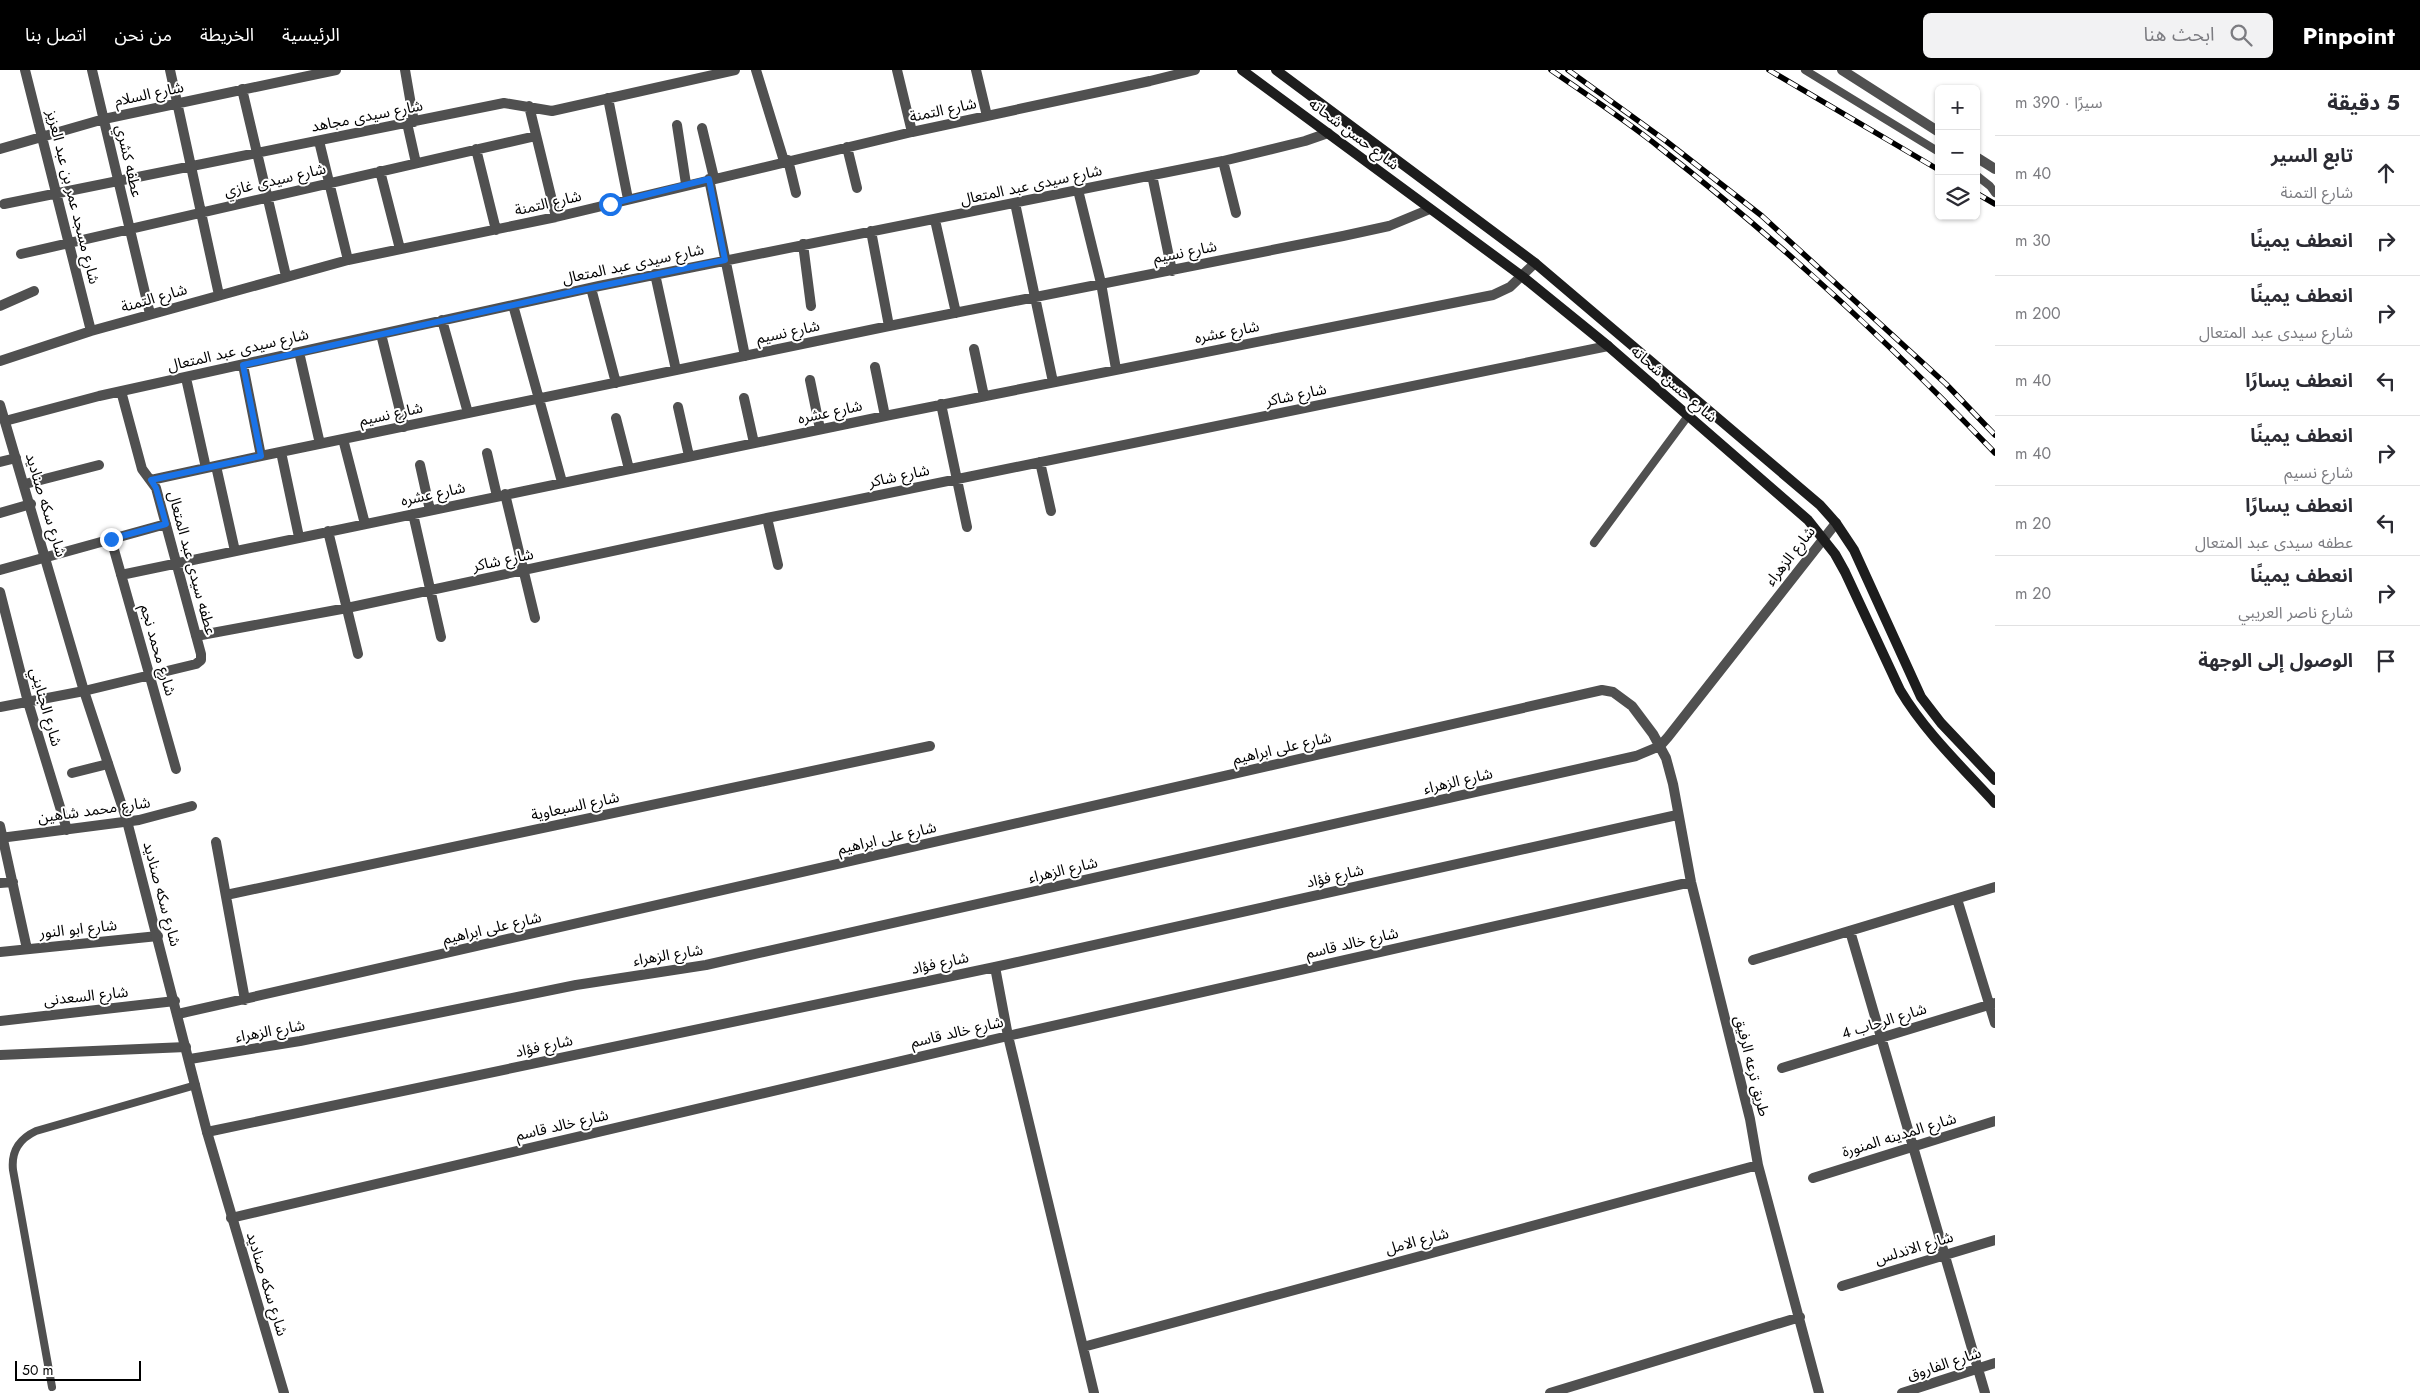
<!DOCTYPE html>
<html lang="ar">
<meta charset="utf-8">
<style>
body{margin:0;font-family:Jost,"Noto Sans Arabic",sans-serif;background:#f2f2f3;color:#2b2b33;direction:rtl}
.controls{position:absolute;right:15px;top:15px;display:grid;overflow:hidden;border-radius:8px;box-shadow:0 1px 4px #0004}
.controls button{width:45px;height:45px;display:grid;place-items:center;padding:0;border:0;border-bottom:1px solid #e1e1e2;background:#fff;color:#2b2b33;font:25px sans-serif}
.scale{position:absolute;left:15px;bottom:12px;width:126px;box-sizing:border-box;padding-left:5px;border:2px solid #000;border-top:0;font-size:14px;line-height:18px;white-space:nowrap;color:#000;-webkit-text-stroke:4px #fff;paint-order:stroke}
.stop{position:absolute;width:15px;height:15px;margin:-11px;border:4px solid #1a73e8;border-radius:50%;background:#fff}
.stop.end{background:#1a73e8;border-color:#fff;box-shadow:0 1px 5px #0008}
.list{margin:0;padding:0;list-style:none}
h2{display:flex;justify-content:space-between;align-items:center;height:65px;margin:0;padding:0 20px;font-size:21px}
h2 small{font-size:16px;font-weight:400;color:#7c7c81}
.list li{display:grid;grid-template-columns:32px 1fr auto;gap:15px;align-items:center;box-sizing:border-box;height:70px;padding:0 20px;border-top:1px solid #e1e1e2}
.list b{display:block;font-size:19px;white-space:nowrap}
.list p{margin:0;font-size:16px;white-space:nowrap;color:#7c7c81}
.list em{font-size:16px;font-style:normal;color:#7c7c81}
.icon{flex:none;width:28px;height:28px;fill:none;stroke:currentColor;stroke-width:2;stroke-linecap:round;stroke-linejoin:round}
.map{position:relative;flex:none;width:1995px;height:1323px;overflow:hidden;direction:ltr}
header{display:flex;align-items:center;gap:30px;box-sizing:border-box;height:70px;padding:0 25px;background:#000;color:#fff}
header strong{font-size:24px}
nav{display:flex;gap:28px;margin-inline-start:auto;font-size:18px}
.search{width:350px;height:45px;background:#f2f2f3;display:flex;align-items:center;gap:12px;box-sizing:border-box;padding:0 18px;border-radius:8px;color:#7c7c81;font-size:19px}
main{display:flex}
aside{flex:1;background:#fff}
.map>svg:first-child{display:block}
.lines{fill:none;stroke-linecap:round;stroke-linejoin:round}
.service{stroke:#505050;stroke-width:8}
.minor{stroke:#505050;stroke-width:10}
.tertiary{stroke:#505050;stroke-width:10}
.secondary{stroke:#1d1d1d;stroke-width:10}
.rail-casing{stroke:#000;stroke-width:5.5}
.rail{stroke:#fff;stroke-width:4;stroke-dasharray:11;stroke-linecap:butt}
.route{stroke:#1a73e8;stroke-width:6}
.labels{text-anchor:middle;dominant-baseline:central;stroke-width:4;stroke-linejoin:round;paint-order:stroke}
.street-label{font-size:15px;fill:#000;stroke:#fff}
</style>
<header>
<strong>Pinpoint</strong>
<div class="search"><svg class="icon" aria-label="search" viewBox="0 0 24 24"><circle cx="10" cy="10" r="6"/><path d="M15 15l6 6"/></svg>ابحث هنا</div>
<nav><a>الرئيسية</a><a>الخريطة</a><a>من نحن</a><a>اتصل بنا</a></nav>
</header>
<main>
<aside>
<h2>5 دقيقة<small>سيرًا · 390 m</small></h2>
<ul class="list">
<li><svg class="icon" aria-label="ahead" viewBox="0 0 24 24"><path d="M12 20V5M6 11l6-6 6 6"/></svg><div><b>تابع السير</b><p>شارع التمنة</p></div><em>40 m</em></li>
<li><svg class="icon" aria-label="right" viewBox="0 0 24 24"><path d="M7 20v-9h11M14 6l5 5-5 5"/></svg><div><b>انعطف يمينًا</b></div><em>30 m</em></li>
<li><svg class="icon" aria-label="right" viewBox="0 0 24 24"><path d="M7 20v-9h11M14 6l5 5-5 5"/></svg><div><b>انعطف يمينًا</b><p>شارع سيدى عبد المتعال</p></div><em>200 m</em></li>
<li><svg class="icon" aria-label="left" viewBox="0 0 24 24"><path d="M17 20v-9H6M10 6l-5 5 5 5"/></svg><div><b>انعطف يسارًا</b></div><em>40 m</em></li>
<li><svg class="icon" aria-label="right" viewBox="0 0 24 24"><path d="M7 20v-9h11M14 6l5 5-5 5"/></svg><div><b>انعطف يمينًا</b><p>شارع نسيم</p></div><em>40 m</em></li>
<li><svg class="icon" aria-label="left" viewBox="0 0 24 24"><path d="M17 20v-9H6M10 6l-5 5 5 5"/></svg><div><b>انعطف يسارًا</b><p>عطفه سيدى عبد المتعال</p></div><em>20 m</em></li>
<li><svg class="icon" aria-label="right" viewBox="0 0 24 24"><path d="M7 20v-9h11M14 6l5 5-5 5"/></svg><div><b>انعطف يمينًا</b><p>شارع ناصر العريبي</p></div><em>20 m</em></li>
<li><svg class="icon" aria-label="arrive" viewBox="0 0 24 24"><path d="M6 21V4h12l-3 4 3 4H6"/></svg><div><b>الوصول إلى الوجهة</b></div></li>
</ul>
</aside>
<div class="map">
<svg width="1995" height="1323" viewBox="0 0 1995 1323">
<rect width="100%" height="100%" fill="#fff"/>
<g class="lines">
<path class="service" d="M1805,0L1939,82
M1976,105L1990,116L1995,123
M1594,473L1688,346
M52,1317L13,1100C11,1081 19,1069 36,1061L196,1015"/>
<path class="minor" d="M25,0L91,261
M92,0L150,244
M170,0L219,225
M405,0L414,52
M756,0L784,91
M897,0L912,62
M976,0L987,46
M1842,0L1939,62
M242,19L286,206
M608,28L628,129
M529,36L556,147
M407,53L416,93
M677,55L686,114
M702,58L714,108
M319,71L348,190
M847,77L857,118
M0,79L104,49L336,0
M476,79L496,160
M1976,87L1995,99
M788,90L796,123
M1223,91L1236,143
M380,101L400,179
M1152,105L1172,201
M709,109L745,286
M1078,120L1101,213L1116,299
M1015,133L1053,312
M4,134L504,33L552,41L735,0
M935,150L956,243
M871,161L889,256
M803,174L811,236
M21,184L536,66
M655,204L676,300
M591,218L616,313
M513,235L562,412
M0,236L34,221
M442,250L468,343
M381,264L404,357
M974,279L984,326
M299,282L320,374
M0,291L91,261L348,190L556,147L912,62L1150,11L1195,0
M243,295L261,386
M875,297L885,346
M186,308L206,398
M810,310L820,359
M744,328L754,373
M941,334L967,457
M678,337L689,386
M616,348L629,399
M5,351L99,326L599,216L1223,91L1305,71L1328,63
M343,369L365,454
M281,382L299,467
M487,383L497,426
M0,392L16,388
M1040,392L1051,441
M420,395L430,440
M216,396L235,481
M151,410L261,386L889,256L1343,166L1389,156L1430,139
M25,414L99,395
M505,424L535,548
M0,443L31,434
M413,444L441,567
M767,448L778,495
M328,461L358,584
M111,469L176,699
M0,500L166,454
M121,505L885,346L1493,225L1510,217L1535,193
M0,522L28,632L67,760
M196,566L347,538L767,448L1608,276
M0,637L84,621L196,594L201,590V584L156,418L142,399L121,321
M72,703L108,694
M0,756L27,879
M0,768L139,750L192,736
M216,772L245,930
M0,813L13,812
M226,825L930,676
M1957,829L1995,953
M1850,861L1985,1323
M0,882L158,866
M1753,890L1995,817
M995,897L1008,966L1094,1323
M178,944L1602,620L1613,622L1632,636L1653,664L1666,688L1673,714L1691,812L1750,1049L1758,1095L1819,1323
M0,951L175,931
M0,985L186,977
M190,989L300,971L576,915L706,895L1636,686L1660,676L1668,667L1836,453
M1782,998L1995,933
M207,1062L995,897L1677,745
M1813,1108L1995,1051
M231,1148L1008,966L1691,812
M1842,1216L1995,1170
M1083,1277L1758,1095
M1550,1323L1800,1247
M1902,1323L1995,1293"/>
<path class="tertiary" d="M0,335L84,621L127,751L207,1062L284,1323"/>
<path class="secondary" d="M1242,0L1523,207L1608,276L1808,450L1835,484L1845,502L1900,620C1925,662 1962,697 1995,733
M1276,0L1535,193L1820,435L1836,453L1854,480L1921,627L1941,653L1995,710"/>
<g class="rail-casing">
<path id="rail" d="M1551,0C1587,25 1625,50 1659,77C1778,170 1891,274 1995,383
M1568,0L1666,71L1762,146L1946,314L1995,365
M1769,0L1939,100
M1976,123L1995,134"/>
</g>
<use href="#rail" class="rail"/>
</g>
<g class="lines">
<path class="route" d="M111,469L166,454L156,418L151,410L261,386L243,295L572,222L725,190L709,109L610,134"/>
</g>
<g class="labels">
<g class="street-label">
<text transform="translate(149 24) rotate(-12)">شارع السلام</text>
<text transform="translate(943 40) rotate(-12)">شارع التمنة</text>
<text transform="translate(367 46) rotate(-11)">شارع سيدى مجاهد</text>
<text transform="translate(1354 64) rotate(37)">شارع حسن شحاته</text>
<text transform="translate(129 91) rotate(77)">عطفه كشري</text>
<text transform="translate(275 110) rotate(-13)">شارع سيدى غازي</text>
<text transform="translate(1031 115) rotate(-12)">شارع سيدى عبد المتعال</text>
<text transform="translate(73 127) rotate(76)">شارع مسجد عمر بن عبد العزيز</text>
<text transform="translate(548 133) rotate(-13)">شارع التمنة</text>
<text transform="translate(1185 182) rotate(-11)">شارع نسيم</text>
<text transform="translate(633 194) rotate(-12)">شارع سيدى عبد المتعال</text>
<text transform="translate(154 228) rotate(-16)">شارع التمنة</text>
<text transform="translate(788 262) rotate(-12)">شارع نسيم</text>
<text transform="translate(1227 262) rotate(-11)">شارع عشره</text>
<text transform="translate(238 280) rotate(-13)">شارع سيدى عبد المتعال</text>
<text transform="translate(1674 314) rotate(41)">شارع حسن شحاته</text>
<text transform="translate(1296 325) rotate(-12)">شارع شاكر</text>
<text transform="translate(830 342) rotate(-12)">شارع عشره</text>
<text transform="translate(391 344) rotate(-12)">شارع نسيم</text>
<text transform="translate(899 406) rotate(-12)">شارع شاكر</text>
<text transform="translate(433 424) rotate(-12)">شارع عشره</text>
<text transform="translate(46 435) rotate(73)">شارع سكه صناديد</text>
<text transform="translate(1790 486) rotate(-52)">شارع الزهراء</text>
<text transform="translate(503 490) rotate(-12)">شارع شاكر</text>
<text transform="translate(192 493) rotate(75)">عطفه سيدى عبد المتعال</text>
<text transform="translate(158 580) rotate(74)">شارع محمد نجم</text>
<text transform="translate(46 637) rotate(74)">شارع الجنايني</text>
<text transform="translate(1282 678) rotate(-13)">شارع على ابراهيم</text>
<text transform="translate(1458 711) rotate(-13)">شارع الزهراء</text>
<text transform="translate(575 736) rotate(-12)">شارع السبعاوية</text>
<text transform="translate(94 740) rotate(-8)">شارع محمد شاهين</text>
<text transform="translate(887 768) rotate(-13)">شارع على ابراهيم</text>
<text transform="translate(1063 800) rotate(-13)">شارع الزهراء</text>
<text transform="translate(1335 806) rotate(-13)">شارع فؤاد</text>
<text transform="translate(162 824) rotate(75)">شارع سكه صناديد</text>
<text transform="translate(492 858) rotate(-13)">شارع على ابراهيم</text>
<text transform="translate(78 859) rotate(-6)">شارع ابو النور</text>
<text transform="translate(1352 873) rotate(-13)">شارع خالد قاسم</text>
<text transform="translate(668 885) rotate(-9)">شارع الزهراء</text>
<text transform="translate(940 893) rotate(-12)">شارع فؤاد</text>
<text transform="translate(86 926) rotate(-6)">شارع السعدنى</text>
<text transform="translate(1884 951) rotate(-17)">شارع الرحاب 4</text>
<text transform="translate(270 961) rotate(-10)">شارع الزهراء</text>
<text transform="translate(957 962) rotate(-13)">شارع خالد قاسم</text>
<text transform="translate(544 976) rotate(-12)">شارع فؤاد</text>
<text transform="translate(1752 996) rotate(76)">طريق ترعه الرفيق</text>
<text transform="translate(562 1055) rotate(-13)">شارع خالد قاسم</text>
<text transform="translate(1899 1065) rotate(-17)">شارع المدينه المنورة</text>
<text transform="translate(1417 1171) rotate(-15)">شارع الامل</text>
<text transform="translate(1914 1178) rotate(-17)">شارع الاندلس</text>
<text transform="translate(267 1214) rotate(73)">شارع سكه صناديد</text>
<text transform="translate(1944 1294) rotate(-18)">شارع الفاروق</text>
</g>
</g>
</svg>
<div class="controls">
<button>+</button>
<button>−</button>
<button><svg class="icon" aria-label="layers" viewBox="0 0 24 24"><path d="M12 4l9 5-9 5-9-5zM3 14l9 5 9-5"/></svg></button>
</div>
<div class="scale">50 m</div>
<div class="stop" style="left:610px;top:134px"></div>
<div class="stop end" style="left:111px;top:469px"></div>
</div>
</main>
